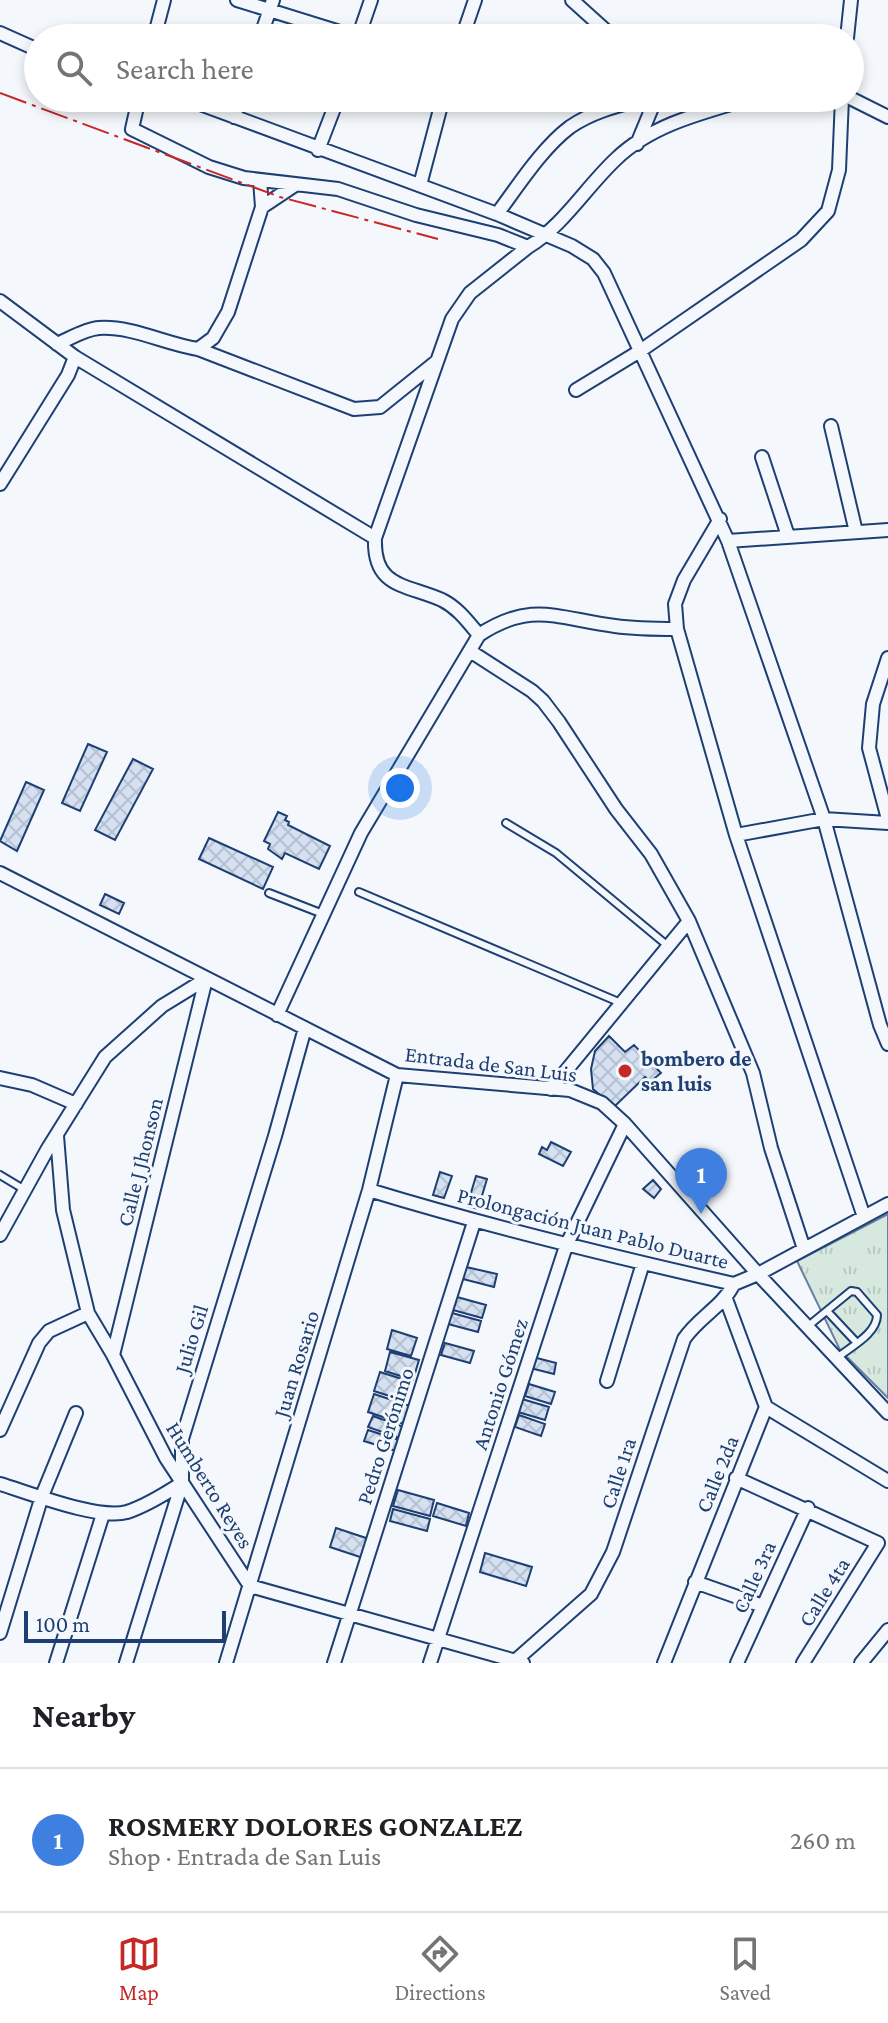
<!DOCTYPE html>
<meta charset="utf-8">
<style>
body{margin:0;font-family:"Crimson Pro",serif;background:#f2f2f2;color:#202124}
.scale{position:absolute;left:24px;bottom:20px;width:202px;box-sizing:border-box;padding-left:8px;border:4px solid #1d3f73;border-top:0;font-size:22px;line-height:28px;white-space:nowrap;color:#1d3f73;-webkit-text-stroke:6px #f4f7fb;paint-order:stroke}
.you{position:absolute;left:400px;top:788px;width:28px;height:28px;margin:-20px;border:6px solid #fff;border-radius:50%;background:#1a73e8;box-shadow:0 0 0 12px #1a73e833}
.badge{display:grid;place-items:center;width:52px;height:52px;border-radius:50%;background:#c62828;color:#fff;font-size:26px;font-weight:700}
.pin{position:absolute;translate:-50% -66px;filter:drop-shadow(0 2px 4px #0008)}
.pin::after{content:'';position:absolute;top:42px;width:28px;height:24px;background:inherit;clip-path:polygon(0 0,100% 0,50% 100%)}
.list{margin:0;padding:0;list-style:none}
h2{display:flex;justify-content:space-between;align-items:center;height:104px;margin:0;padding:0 32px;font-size:34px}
h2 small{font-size:26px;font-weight:400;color:#757577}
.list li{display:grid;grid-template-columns:52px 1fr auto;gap:24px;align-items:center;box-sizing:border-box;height:144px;padding:0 32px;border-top:2px solid #e0e0e0}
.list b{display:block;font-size:30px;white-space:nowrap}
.list p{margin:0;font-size:26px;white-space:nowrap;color:#757577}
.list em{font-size:26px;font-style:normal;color:#757577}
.icon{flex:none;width:44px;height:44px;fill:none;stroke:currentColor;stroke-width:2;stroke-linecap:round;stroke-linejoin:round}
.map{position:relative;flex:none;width:888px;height:1663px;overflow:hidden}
.search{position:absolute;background:#fff;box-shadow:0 4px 12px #0003;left:24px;right:24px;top:24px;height:88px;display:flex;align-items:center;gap:20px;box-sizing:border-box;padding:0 28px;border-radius:44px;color:#757577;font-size:30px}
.sheet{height:248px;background:#fff}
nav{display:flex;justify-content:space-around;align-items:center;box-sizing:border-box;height:112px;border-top:2px solid #e0e0e0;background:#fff;font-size:22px;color:#757577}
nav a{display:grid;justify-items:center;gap:4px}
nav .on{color:#c62828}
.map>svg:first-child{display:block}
.grass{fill:url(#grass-tufts);stroke:#687fa3;stroke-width:2}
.building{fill:url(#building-cross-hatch);stroke:#1d3f73;stroke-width:2}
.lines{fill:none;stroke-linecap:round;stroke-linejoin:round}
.lane-casing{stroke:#1d3f73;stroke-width:10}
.street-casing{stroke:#1d3f73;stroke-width:16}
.lane{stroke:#f4f7fb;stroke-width:6}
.street{stroke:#f4f7fb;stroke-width:12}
.power{stroke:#c62828;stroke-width:2;stroke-dasharray:28 6 4 6;stroke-linecap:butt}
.poi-dot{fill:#c62828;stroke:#f4f7fb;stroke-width:3}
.labels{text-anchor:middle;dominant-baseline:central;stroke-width:6;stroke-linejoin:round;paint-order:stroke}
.poi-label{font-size:22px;font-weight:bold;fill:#1d3f73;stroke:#f4f7fb;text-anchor:start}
.street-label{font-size:22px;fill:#1d3f73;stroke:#f4f7fb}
</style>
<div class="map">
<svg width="888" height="1663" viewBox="0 0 888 1663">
<defs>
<pattern id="grass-tufts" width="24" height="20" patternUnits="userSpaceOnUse" patternTransform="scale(2)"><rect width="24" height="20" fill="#d7e8df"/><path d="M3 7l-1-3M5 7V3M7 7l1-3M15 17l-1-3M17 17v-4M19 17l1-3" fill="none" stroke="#b8c8c3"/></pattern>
<pattern id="building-cross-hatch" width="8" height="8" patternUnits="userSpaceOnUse" patternTransform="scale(2)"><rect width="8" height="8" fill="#d5e0f0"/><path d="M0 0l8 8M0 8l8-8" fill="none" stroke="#b6c1d1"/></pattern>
</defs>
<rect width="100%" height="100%" fill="#f4f7fb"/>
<path class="grass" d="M888,1214V1398L840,1350L797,1261Z"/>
<path class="building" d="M88,744L107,752L80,811L62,803Z
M133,759L153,769L115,840L95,830Z
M26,782L44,790L17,851L0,841Z
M278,812L287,816L285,820L289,822L288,825L330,846L319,869L285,853L282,859L268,849L270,844L264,841Z
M209,838L273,867L263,889L199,859Z
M105,894L124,903L119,914L100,905Z
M609,1036L625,1052L634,1045L661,1073L650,1082L645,1077L614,1107L593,1089L591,1069L595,1051Z
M551,1142L571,1152L563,1166L539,1154L542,1147L547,1150Z
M440,1172L452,1176L444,1198L433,1195Z
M476,1176L487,1179L478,1209L467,1206Z
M653,1180L661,1189L654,1198L643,1189Z
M466,1267L497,1274L494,1287L463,1279Z
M457,1297L486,1305L482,1318L453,1310Z
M452,1313L481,1321L478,1332L448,1324Z
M392,1330L417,1338L411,1356L387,1349Z
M445,1343L474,1351L470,1363L441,1355Z
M390,1352L419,1360L413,1380L385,1371Z
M533,1357L556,1363L554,1374L530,1368Z
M380,1372L408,1381L402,1400L374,1391Z
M529,1384L555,1392L551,1404L525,1396Z
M374,1394L410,1406L404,1424L368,1412Z
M522,1399L549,1407L545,1420L518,1412Z
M519,1415L545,1424L541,1436L515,1427Z
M373,1416L404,1427L399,1438L368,1427Z
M368,1430L399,1440L396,1451L364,1441Z
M398,1490L434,1500L430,1516L393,1506Z
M437,1503L469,1513L466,1526L433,1516Z
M393,1509L430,1519L427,1531L390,1521Z
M336,1528L369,1539L363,1558L330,1547Z
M485,1553L532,1567L526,1586L480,1572Z"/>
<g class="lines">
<g class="lane-casing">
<path id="lane" d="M506,823L556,853L668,946
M359,892L621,1003
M269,893L323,914
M0,1175L25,1190
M827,1311L856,1342
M807,1327L851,1291L857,1292L877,1315C877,1334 850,1347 837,1358"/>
</g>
<g class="street-casing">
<path id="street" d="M237,0L359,38
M572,0L614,38
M0,33L38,50
M154,38L164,0
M260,38L273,0
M358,38L371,0
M462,38L475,0
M847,38L851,0
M139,98L132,129L209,167L244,178L338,189L416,215L498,235L528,247C563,226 586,187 616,159C652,124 705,112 752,98
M184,98L497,214L572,246L593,259L604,273L728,541L824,819L880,1025L888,1044
M850,98L888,117
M234,117L240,98
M637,144L656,98
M318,150L338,98
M420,185L443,98
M262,207L295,185
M497,214C518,186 542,148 570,127C593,111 620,105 647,98
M0,301L75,357L68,375L0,484
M57,344C69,339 85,329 99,328C133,326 165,344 198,349L213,338L228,312L262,207L260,180
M198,349L354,409L380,407L436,362
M75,357L375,538
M576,390L640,351L801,240L828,211L839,170L842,98
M831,426L856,532
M762,457L788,536
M720,519L684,580L675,604L677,629L736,835L864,1217
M728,541L888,530
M479,635C468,622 458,608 442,600C406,584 373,588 375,538L452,319L470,293L528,247
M470,651L532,691L543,701L559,722L616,809L651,854L689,921L753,1073L771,1148L804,1249
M888,658L873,704L869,748L888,819
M736,835L824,819L888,823
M0,873L397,1075L570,1090L602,1103L625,1124L758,1274L888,1413
M277,1015L361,833L479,635C532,600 558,619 615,626C636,629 657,629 677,629
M0,1078L32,1085L76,1104
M551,1089L689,921
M57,1136L63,1210L88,1313L113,1355L166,1458L250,1586L523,1663
M369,1190C490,1227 610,1256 734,1284L758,1274L888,1204
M0,1235L47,1150L105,1057L162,1006L206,979
M113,1355L206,979
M607,1381L643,1263
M766,1407L888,1481
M0,1430L39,1343L49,1331L88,1313
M736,1478L878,1543L803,1663
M0,1484C30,1493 98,1520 127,1512C146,1506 165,1494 182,1483
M695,1582L763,1606
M0,1633L42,1496L76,1413
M516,1660L591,1594L613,1552L684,1339C698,1318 722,1307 734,1284
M56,1663L103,1514
M126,1663L182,1483V1439L275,1136L305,1028
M226,1663L369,1190L397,1075
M334,1663L474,1222
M430,1663L566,1246L625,1124
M664,1663L766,1407L726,1299
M737,1663L808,1508
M861,1663L888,1630"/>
</g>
<use href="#lane" class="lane"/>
<use href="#street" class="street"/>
<path class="power" d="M0,93L280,197L438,239"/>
</g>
<circle class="poi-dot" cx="625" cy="1071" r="8"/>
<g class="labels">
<g class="poi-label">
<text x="641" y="1058">bombero de<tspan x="641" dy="25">san luis</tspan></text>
</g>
<g class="street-label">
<text transform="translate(491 1064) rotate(7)">Entrada de San Luis</text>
<text transform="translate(140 1162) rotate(-76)">Calle J Jhonson</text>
<text transform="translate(593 1228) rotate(14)">Prolongación Juan Pablo Duarte</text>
<text transform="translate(191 1339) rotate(-73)">Julio Gil</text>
<text transform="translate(296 1364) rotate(-73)">Juan Rosario</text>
<text transform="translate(500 1384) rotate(-72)">Antonio Gómez</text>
<text transform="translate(385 1436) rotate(-72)">Pedro Gerónimo</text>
<text transform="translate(618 1473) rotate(-72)">Calle 1ra</text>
<text transform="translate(717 1474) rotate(-68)">Calle 2da</text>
<text transform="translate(210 1485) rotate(58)">Humberto Reyes</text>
<text transform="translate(754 1577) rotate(-66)">Calle 3ra</text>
<text transform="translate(824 1592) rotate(-58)">Calle 4ta</text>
</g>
</g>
</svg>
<div class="scale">100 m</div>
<div class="you"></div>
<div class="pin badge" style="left:701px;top:1214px;background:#3f7fe0">1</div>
<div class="search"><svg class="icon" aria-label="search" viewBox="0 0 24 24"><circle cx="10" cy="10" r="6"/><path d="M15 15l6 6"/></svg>Search here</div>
</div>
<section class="sheet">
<h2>Nearby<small></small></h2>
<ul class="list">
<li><span class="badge" style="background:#3f7fe0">1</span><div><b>ROSMERY DOLORES GONZALEZ</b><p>Shop · Entrada de San Luis</p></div><em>260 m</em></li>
</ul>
</section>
<nav>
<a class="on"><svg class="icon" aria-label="map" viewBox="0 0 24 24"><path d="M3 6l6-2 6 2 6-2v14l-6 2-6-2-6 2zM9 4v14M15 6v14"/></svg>Map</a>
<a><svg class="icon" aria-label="directions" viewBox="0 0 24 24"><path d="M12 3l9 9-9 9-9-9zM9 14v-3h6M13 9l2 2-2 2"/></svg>Directions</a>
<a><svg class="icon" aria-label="saved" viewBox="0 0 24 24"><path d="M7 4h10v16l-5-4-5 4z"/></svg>Saved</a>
</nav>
